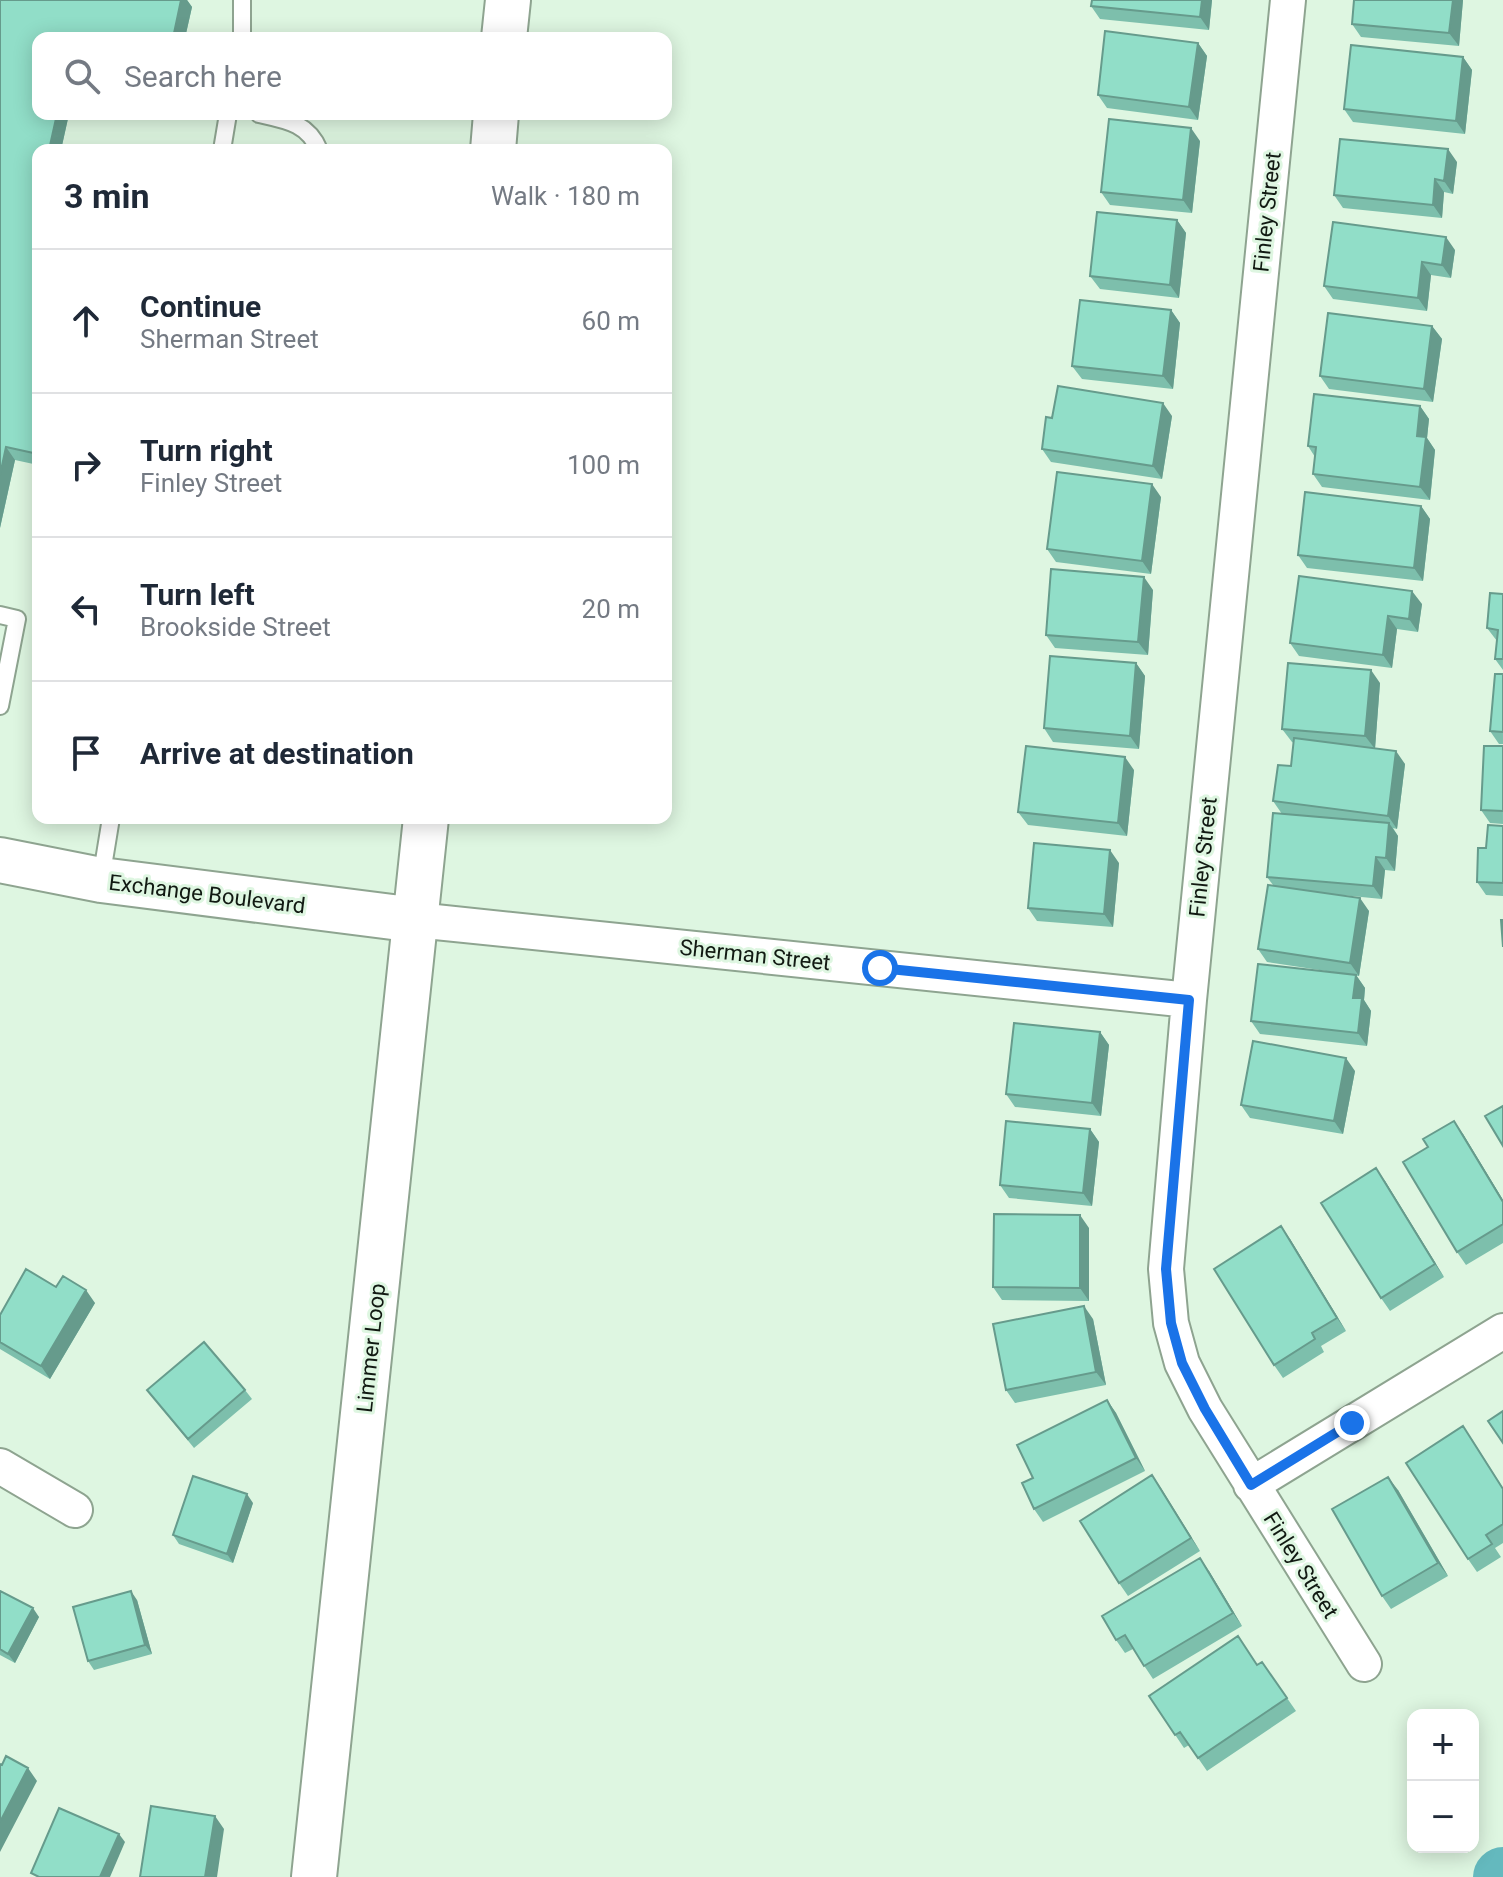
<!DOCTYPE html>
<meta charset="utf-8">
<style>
body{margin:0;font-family:Roboto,sans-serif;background:#f2f2f3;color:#1f2937}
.controls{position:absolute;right:24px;bottom:24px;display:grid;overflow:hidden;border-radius:16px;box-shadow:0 4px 20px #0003}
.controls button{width:72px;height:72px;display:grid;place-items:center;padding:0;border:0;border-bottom:2px solid #e0e1e3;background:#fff;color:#1f2937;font:40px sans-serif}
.stop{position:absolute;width:24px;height:24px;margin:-18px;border:6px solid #1a73e8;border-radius:50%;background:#fff}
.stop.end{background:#1a73e8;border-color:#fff;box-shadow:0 2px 8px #0008}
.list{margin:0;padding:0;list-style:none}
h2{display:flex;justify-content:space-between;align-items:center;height:104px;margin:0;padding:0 32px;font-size:34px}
h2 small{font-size:26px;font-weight:400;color:#747a83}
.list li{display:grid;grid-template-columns:52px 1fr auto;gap:24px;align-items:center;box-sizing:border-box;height:144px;padding:0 32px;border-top:2px solid #e0e1e3}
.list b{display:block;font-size:30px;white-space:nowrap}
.list p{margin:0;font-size:26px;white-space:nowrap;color:#747a83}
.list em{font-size:26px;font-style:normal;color:#747a83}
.icon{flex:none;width:44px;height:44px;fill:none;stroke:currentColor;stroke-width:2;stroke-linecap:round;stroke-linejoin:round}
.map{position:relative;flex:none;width:1503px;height:1877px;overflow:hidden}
.search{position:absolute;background:#fff;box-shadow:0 4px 20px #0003;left:32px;top:32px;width:640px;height:88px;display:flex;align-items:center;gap:20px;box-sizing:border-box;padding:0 28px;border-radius:16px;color:#747a83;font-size:30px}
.panel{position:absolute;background:#fff;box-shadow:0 4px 20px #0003;left:32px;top:144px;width:640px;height:680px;border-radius:16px}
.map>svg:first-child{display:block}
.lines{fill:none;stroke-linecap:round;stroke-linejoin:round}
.river{stroke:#64b9be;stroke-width:58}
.lane-casing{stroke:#8ea490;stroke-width:20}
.street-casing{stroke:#8ea490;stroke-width:38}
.secondary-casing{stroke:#8ea490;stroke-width:48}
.lane{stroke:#fff;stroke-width:16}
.street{stroke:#fff;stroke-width:34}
.secondary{stroke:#fff;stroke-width:44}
.wall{fill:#7dbfac}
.shaded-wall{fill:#669b8c}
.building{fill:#91dec8;stroke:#669b8c;stroke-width:2}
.route{stroke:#1a73e8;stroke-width:10}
.labels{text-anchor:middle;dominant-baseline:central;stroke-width:6;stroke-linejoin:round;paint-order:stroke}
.street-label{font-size:22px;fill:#111912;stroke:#def6e1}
</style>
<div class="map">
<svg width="1503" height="1877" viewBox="0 0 1503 1877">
<rect width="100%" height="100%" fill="#def6e1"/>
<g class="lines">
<path class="river" d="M1502,1877L1503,1876"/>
<g class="lane-casing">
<path id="lane" d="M242,0V38
M259,114C286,120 308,123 319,150
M222,150L228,114
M0,615L17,619L0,706
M101,879L111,818"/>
</g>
<g class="street-casing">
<path id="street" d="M1288,0L1189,1000L1166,1269L1171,1323L1182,1363L1205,1409L1364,1664
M416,920L1189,1000
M0,1466L75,1510
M1251,1485L1503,1331"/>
</g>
<g class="secondary-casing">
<path id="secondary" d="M504,38L508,0
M493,150L496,114
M0,860L101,880L416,920
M314,1877L426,818"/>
</g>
<use href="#lane" class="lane"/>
<use href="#street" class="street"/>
<use href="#secondary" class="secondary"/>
</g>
<path class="wall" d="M0,0H187L192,7L185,38H38L69,114L61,150H38V465L15,460L0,528Z
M1092,0H1212L1209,30L1100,19L1091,6Z
M1354,0H1463L1459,46L1361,37L1352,24Z
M1198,43L1207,56L1198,120L1107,108L1098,95Z
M1463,57L1472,70L1465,134L1353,122L1344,109Z
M145,114H168L167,118Z
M1200,141L1192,213L1110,205L1101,192Z
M1457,162L1453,194L1444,192L1442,218L1343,208L1334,195Z
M1177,220L1186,233L1179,298L1100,289L1090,276Z
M1455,250L1451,278L1431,275L1427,311L1333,299L1324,286Z
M1171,310L1180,323L1173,389L1082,379L1072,366Z
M1432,326L1442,339L1433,402L1329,389L1320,376Z
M1420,406L1429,419L1427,438L1435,450L1430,500L1322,487L1313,474L1315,457L1308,446Z
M1172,416L1162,479L1051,462L1042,449L1052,418Z
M1161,497L1151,574L1056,562L1047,549Z
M1421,506L1430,519L1423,581L1307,568L1298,555Z
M1153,590L1148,655L1055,648L1046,635Z
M1503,594V670L1495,659L1497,641L1487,628Z
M1422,604L1418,632L1397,629L1392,668L1299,656L1290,643Z
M1136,663L1145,676L1139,749L1053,742L1044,728Z
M1503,674V744H1499L1490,731Z
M1380,683L1375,748L1405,764L1397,829L1393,828L1398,836L1395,871L1385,870L1382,899L1341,895L1369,911L1359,976L1267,962L1258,949L1273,885L1267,877L1282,814L1273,801L1291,766L1294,743L1292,742L1282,729Z
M1503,746V824L1490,823L1481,810Z
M1134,770L1127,836L1028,825L1018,812Z
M1503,826V896L1486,895L1477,882L1486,848Z
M1119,863L1113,927L1037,921L1028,908Z
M1356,975L1365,988L1364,1000L1371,1011L1367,1046L1260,1034L1251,1021Z
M1100,1032L1109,1045L1101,1116L1015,1107L1006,1094Z
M1355,1071L1343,1134L1250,1118L1241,1105Z
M1090,1129L1099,1142L1092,1206L1009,1198L1000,1185Z
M1463,1134L1503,1200V1243L1466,1265L1457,1252Z
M1385,1181L1444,1277L1390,1311L1381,1298Z
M1089,1228V1301L1002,1300L993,1287Z
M1290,1239L1346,1331L1321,1346L1324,1352L1283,1378L1274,1365Z
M56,1287L95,1303L50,1379L0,1349V1315Z
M1093,1319L1106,1385L1015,1403L1006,1390Z
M147,1390H245L252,1399L194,1448Z
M1107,1400L1116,1413L1145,1471L1043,1522L1034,1509L1033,1478Z
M1472,1439L1503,1488V1543L1495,1548L1501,1557L1477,1572L1468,1559Z
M1152,1475L1200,1551L1128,1596L1119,1583Z
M1398,1490L1448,1576L1391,1609L1382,1596Z
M253,1503L233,1563L179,1544L173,1535Z
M1209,1571L1242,1626L1153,1679L1133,1649L1125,1653L1116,1640Z
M0,1591L39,1617L15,1663L0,1655Z
M137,1600L152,1654L94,1670L88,1661Z
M1262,1662L1296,1711L1207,1771L1189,1745L1184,1748L1149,1696L1258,1665Z"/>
<path class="shaded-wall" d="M181,0H187L192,7L185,38H173Z
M1202,0H1212L1209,30L1200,17Z
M1453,0H1463L1459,46L1449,33Z
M1198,43L1207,56L1198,120L1189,107Z
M1463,57L1472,70L1465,134L1456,121Z
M57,114H69L61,150H49Z
M1191,128L1200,141L1192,213L1183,200Z
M1448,149L1457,162L1453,194L1444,181Z
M1435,179L1444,192L1442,218L1433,205Z
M1177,220L1186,233L1179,298L1170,285Z
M1446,237L1455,250L1451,278L1442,265Z
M1422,262L1431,275L1427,311L1418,298Z
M1171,310L1180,323L1173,389L1163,376Z
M1432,326L1442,339L1433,402L1424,389Z
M1163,403L1172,416L1162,479L1153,466Z
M1420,406L1429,419L1427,438L1435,450L1430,500L1420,487L1417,436Z
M6,447L15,460L0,528V475Z
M1152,484L1161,497L1151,574L1142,561Z
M1421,506L1430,519L1423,581L1414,568Z
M1144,577L1153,590L1148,655L1138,642Z
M1412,591L1422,604L1418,632L1409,619Z
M1388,616L1397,629L1392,668L1383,655Z
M1136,663L1145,676L1139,749L1130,736Z
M1371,670L1380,683L1375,749L1365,736Z
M1396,751L1405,764L1397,829L1388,816Z
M1125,757L1134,770L1127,836L1118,823Z
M1389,823L1398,836L1395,871L1386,858Z
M1110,850L1119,863L1113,927L1104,914Z
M1376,857L1385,870L1382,899L1373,886Z
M1360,898L1369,911L1359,976L1350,963Z
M1356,975L1365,988L1364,1000L1371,1011L1367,1046L1358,1033L1353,998Z
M1100,1032L1109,1045L1101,1116L1092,1103Z
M1346,1058L1355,1071L1343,1134L1334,1121Z
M1454,1121L1463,1134L1503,1200V1202Z
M1090,1129L1099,1142L1092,1206L1083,1193Z
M1376,1168L1385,1181L1444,1277L1435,1264Z
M1080,1215L1089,1228V1301L1080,1288Z
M1281,1226L1290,1239L1346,1331L1337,1318Z
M86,1290L95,1303L50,1379L41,1366Z
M1084,1306L1093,1319L1106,1385L1096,1372Z
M1107,1400L1116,1413L1145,1471L1136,1458Z
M1152,1475L1161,1488L1200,1551L1191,1538Z
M1388,1477L1398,1490L1448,1576L1438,1563Z
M247,1494L253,1503L233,1563L227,1554Z
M1200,1558L1209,1571L1242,1626L1233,1613Z
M131,1591L137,1600L152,1654L145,1645Z
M33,1608L39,1617L15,1663L8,1654Z
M28,1768L37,1781L0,1852V1822Z
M215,1816L224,1829L217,1877H205Z
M119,1834L125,1842L110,1877H100Z"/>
<path class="building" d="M0,0H181L173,38H38V114H57L49,150H38V454L6,447L0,475Z
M1092,0H1202L1200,17L1091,6Z
M1354,0H1453L1449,33L1352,24Z
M1105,31L1198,43L1189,107L1098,95Z
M1351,45L1463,57L1456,121L1344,109Z
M1109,119L1191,128L1183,200L1101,192Z
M1340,139L1448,149L1444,181L1435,179L1433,205L1334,195Z
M1097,212L1177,220L1170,285L1090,276Z
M1333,222L1446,237L1442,265L1422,262L1418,298L1324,286Z
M1080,300L1171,310L1163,376L1072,366Z
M1328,313L1432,326L1424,389L1320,376Z
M1058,386L1163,403L1153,466L1042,449L1046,417L1052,418Z
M1314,394L1420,406L1417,436L1426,437L1420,487L1313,474L1316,447L1308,446Z
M1057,472L1152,484L1142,561L1047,549Z
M1305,492L1421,506L1414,568L1298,555Z
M1051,569L1144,577L1138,642L1046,635Z
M1299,576L1412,591L1409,619L1388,616L1383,655L1290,643Z
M1490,593L1503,594V659H1495L1498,630L1487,628Z
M1050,656L1136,663L1130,736L1044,728Z
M1288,663L1371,670L1365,736L1282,729Z
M1495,674H1503V732L1490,731Z
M1294,738L1396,751L1388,816L1273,801L1278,765L1291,766Z
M1026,746L1125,757L1118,823L1018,812Z
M1484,746H1503V811L1481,810Z
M1273,813L1389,823L1386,858L1376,857L1373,886L1267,877Z
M1488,825L1503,826V883L1477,882L1478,848H1486Z
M1034,843L1110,850L1104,914L1028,908Z
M1268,885L1360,898L1350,963L1258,949Z
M1501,920H1503V947Z
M1258,964L1356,975L1353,998H1362L1358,1033L1251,1021Z
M1014,1023L1100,1032L1092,1103L1006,1094Z
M1253,1041L1346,1058L1334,1121L1241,1105Z
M1503,1106V1146L1485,1116Z
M1006,1121L1090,1129L1083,1193L1000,1185Z
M1454,1121L1503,1202V1224L1457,1252L1403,1162L1428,1147L1423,1139Z
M1376,1168L1435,1264L1381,1298L1321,1203Z
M994,1214L1080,1215V1288L993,1287Z
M1281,1226L1337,1318L1312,1333L1315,1339L1274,1365L1214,1269Z
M26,1269L56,1287L63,1276L86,1290L41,1366L0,1342V1315Z
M1084,1306L1096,1372L1006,1390L993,1324Z
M204,1342L245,1390L188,1439L147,1390Z
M1107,1400L1136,1458L1034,1509L1022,1483L1033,1478L1017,1445Z
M1503,1411V1443L1488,1421Z
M1463,1426L1503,1489V1524L1486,1535L1492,1544L1468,1559L1406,1463Z
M1152,1475L1191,1538L1119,1583L1080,1521Z
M193,1476L247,1494L227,1554L173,1535Z
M1388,1477L1438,1563L1382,1596L1332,1509Z
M1200,1558L1233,1613L1144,1666L1125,1635L1116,1640L1102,1616Z
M0,1591L33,1608L8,1654L0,1649Z
M131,1591L145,1645L88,1661L73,1607Z
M1238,1636L1257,1665L1262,1662L1287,1698L1198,1758L1180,1732L1175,1735L1149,1696Z
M6,1756L28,1768L0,1822V1764L2,1765Z
M151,1806L215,1816L205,1877H140Z
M59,1808L119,1834L100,1877H39L31,1873Z"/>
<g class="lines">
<path class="route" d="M880,968L1189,1000L1166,1269L1171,1323L1182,1363L1205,1409L1251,1485L1352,1423"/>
</g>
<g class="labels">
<g class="street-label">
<text transform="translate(1267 212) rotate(-84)">Finley Street</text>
<text transform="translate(1203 857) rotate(-84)">Finley Street</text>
<text transform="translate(207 894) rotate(7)">Exchange Boulevard</text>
<text transform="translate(755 955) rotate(6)">Sherman Street</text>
<text transform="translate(371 1348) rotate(-84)">Limmer Loop</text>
<text transform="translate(1301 1565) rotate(58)">Finley Street</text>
</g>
</g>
</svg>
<div class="controls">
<button>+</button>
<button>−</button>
</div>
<div class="stop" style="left:880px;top:968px"></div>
<div class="stop end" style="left:1352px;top:1423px"></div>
<div class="search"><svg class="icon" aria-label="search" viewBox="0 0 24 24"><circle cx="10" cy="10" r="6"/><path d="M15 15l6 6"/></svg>Search here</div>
<section class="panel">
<h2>3 min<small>Walk · 180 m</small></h2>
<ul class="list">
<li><svg class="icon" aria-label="ahead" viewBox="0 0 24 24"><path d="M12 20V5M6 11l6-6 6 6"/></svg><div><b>Continue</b><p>Sherman Street</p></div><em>60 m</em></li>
<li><svg class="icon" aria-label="right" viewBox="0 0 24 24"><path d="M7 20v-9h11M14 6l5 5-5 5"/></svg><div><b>Turn right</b><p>Finley Street</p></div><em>100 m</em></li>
<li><svg class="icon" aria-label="left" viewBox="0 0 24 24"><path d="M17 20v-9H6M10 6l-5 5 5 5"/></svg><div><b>Turn left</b><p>Brookside Street</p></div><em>20 m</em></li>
<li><svg class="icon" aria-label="arrive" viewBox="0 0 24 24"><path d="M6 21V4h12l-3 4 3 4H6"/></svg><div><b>Arrive at destination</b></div></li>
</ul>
</section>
</div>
